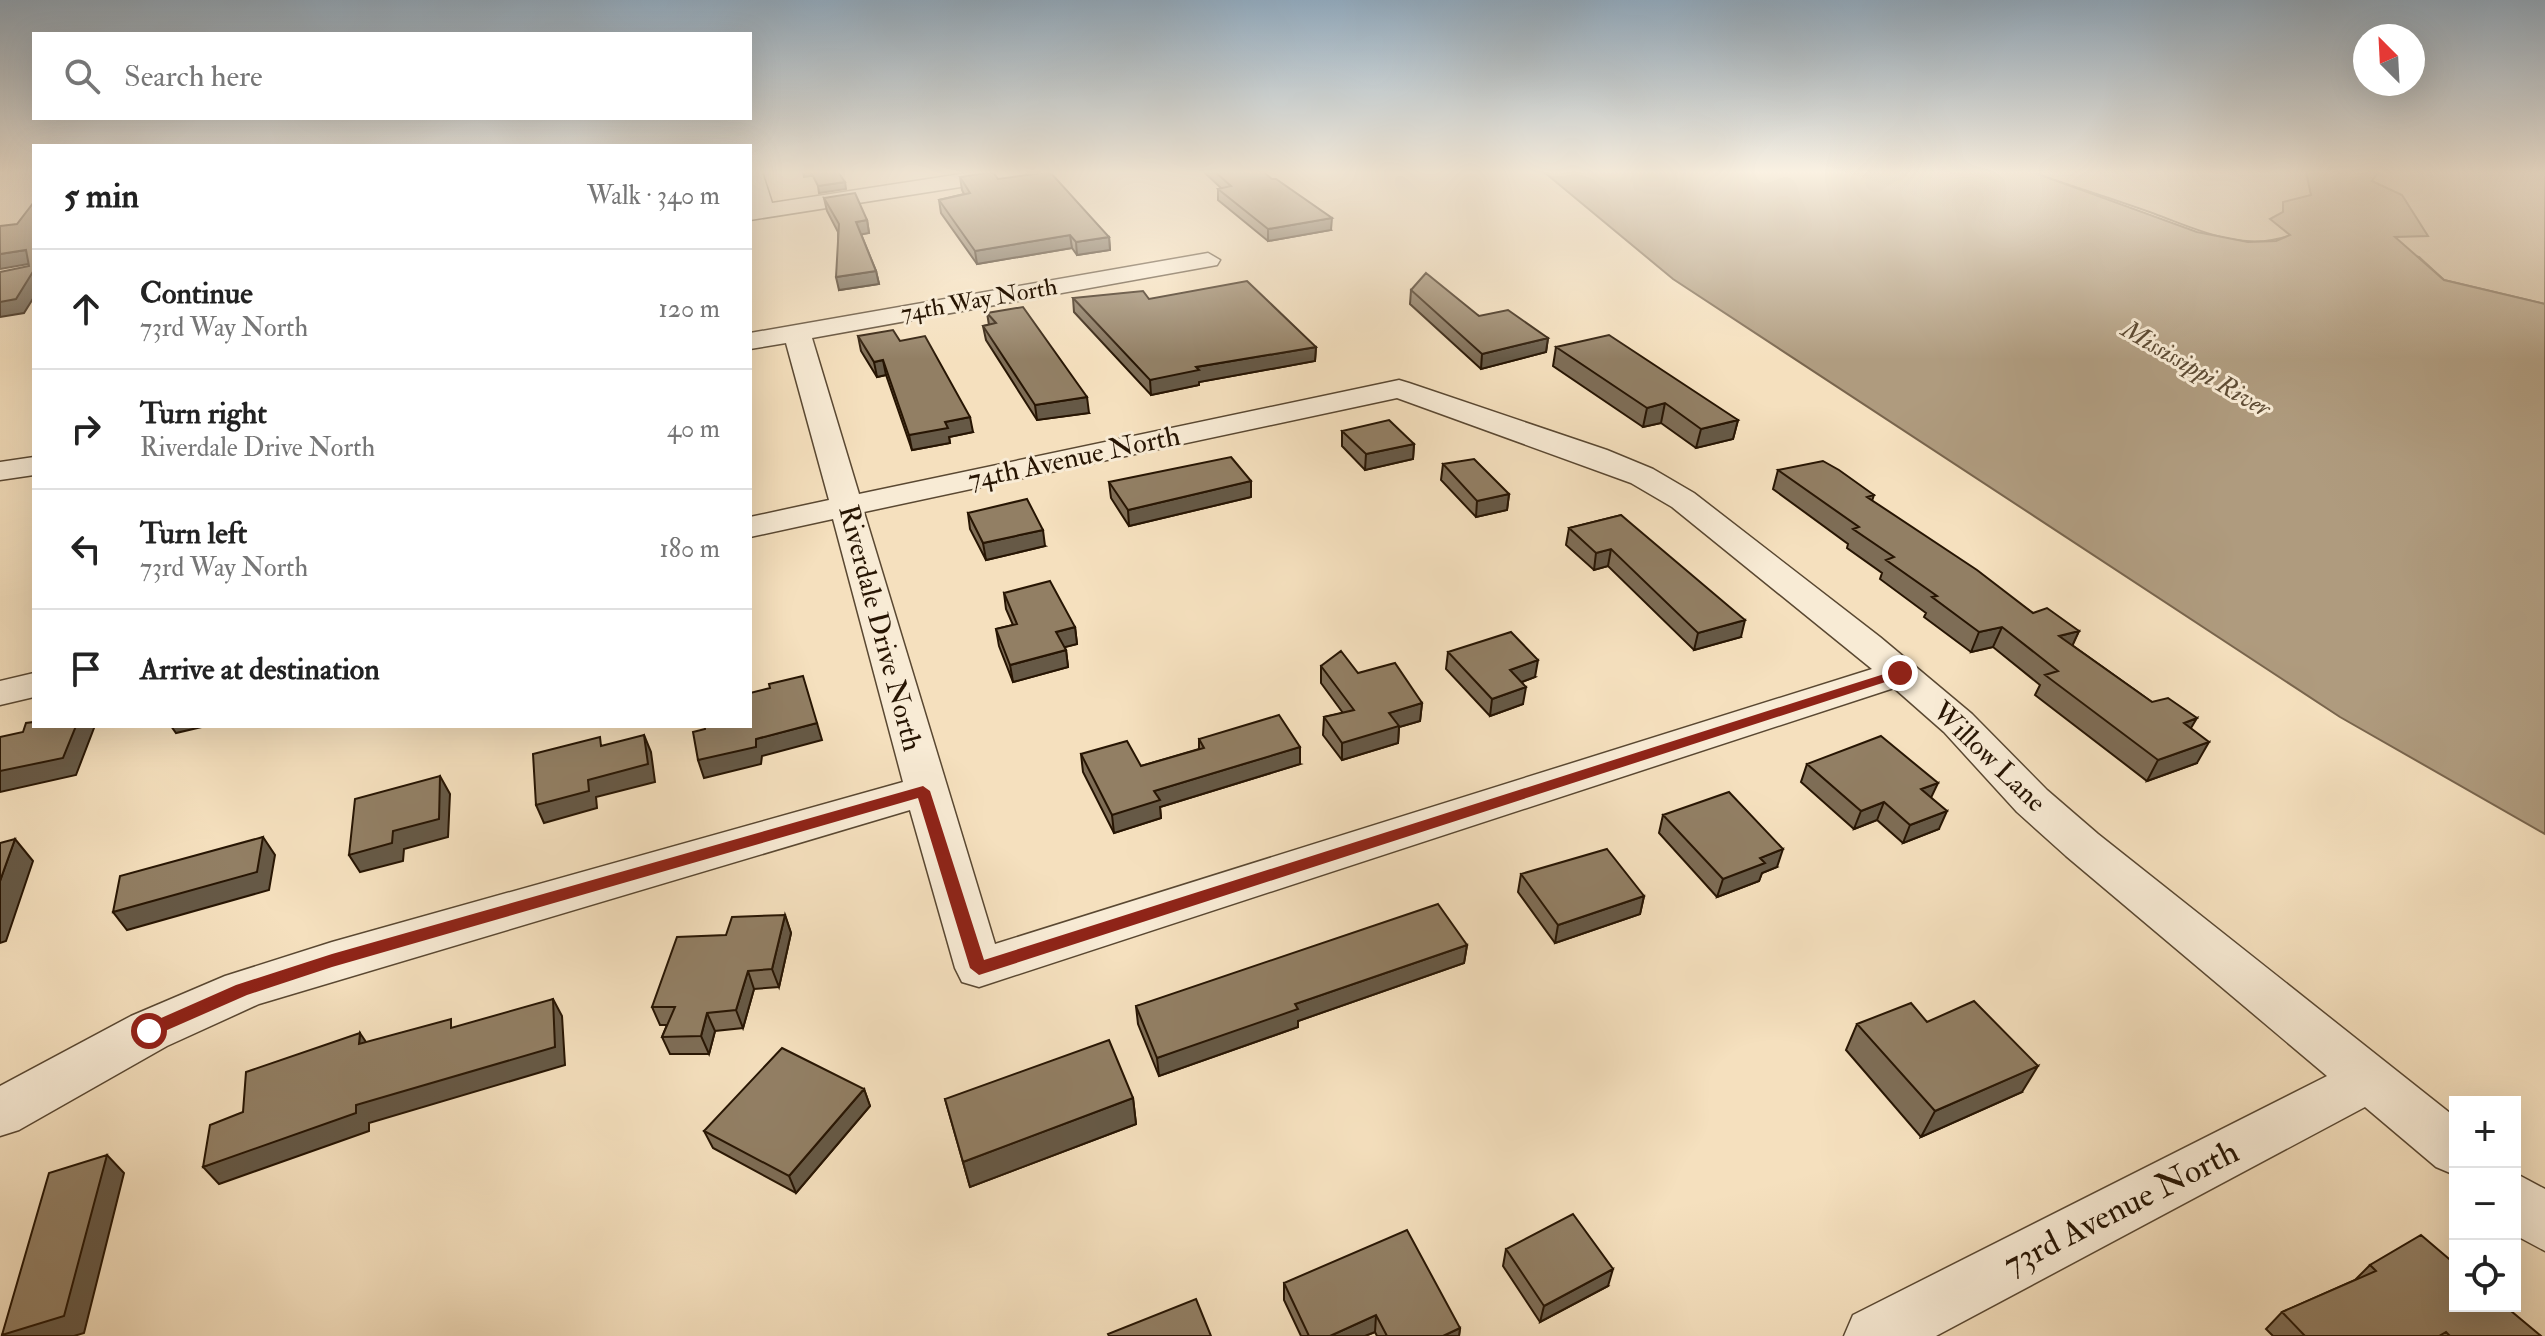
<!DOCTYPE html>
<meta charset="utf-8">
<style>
body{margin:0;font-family:"IM FELL Double Pica",serif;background:#f6f6f6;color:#222}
.controls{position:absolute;right:24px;bottom:24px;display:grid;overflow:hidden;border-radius:0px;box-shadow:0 8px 32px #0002}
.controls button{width:72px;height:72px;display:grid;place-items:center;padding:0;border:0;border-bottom:2px solid #e0e0e0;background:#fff;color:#222;font:40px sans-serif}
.compass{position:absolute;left:2353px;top:24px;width:72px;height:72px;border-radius:50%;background:#fff;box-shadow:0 8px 32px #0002;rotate:336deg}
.stop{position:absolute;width:24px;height:24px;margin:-18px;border:6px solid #8f2418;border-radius:50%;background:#fff}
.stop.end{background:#8f2418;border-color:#fff;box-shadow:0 2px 8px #0008}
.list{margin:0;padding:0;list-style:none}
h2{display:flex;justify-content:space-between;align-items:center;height:104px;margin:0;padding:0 32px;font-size:34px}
h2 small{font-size:26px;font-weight:400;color:#767676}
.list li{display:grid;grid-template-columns:52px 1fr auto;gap:24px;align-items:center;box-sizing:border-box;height:120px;padding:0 32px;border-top:2px solid #e0e0e0}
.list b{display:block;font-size:30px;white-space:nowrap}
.list p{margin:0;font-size:26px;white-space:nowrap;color:#767676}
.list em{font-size:26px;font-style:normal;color:#767676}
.icon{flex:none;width:44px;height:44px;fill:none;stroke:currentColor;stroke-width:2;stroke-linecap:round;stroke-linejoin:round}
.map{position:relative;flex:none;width:2545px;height:1336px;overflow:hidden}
.search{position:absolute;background:#fff;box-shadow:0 8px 32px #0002;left:32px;top:32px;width:720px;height:88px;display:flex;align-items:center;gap:20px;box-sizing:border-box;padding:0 28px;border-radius:0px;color:#767676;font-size:30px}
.panel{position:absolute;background:#fff;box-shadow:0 8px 32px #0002;left:32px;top:144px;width:720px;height:584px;border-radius:0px}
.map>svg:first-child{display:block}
.green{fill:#d2bd9e;stroke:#7c6950;stroke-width:2}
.water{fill:#af9b7e;stroke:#79654d;stroke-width:2}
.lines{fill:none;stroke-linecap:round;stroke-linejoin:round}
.street-casing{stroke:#5a4832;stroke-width:3}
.street{fill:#f8ebd5;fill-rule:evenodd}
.wall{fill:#7e6d56;stroke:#271503;stroke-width:2}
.shaded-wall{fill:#665946;stroke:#271503;stroke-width:2}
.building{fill:#927f64;stroke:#271503;stroke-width:2}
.route{fill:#8f2418}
.labels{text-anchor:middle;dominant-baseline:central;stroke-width:6;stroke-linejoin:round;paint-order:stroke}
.far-street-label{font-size:24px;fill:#271503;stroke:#f8ebd5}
.far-water-label{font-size:26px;font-style:italic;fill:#5d4b34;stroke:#f8ebd5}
.street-label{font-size:28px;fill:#271503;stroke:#f8ebd5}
.near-street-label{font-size:34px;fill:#271503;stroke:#f8ebd5}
</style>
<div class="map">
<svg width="2545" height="1336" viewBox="0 0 2545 1336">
<rect width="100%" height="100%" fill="#f5e0be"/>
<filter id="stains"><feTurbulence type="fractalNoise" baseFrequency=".0025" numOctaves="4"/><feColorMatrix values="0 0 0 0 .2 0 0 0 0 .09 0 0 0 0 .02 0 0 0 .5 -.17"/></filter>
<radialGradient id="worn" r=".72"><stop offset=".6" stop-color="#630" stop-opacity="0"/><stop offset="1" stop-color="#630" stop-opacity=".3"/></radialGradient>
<path class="green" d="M2032,172H2545V304L2444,280L2419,257L2291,235C2244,253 2198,230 2155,214C2114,199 2073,187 2032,172Z"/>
<path class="water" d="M1544,172H2032L2197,232L2248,242L2276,241L2290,235L2270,219L2283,212V202L2311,195L2306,172H2378L2372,181L2402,195L2428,236L2395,237L2444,280L2545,304V834L2340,717L1673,279Z"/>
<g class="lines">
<g class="street-casing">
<path id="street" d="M750,172H762L772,203L974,172H1028L1018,178L750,220Z
M1208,253L1220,260L1217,265L812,338L859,494L1399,380L1409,383L1607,450L1653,469L1694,493L1880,637L1972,714L2047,790L2098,834L2455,1117V1175L2436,1167L2365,1107L1936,1336H1844L1853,1315L2327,1076L2066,856L2017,812L1944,732L1894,688L979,987L962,982L955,968L910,810L259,1004L167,1046L19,1130L0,1136V1086L131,1016L225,976L332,942L903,782L833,519L750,537V517L829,500L786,343L750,349V333ZM1397,398L1631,483L1672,507L1872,669L995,944L864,512Z
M34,457V475L0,480V462Z
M34,673V697L0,705V681Z
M2515,1173L2545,1189V1251L2515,1235Z"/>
</g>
<use href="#street" class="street"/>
</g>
<path class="wall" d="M1204,172H1263L1331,230L1268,241L1218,200V189L1221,188Z
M960,177L998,179L1109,237L1110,250L1077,255L1072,248L977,264L941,213L939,200L964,194L962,190Z
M824,198L867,220L869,233L861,234L876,271L879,284L839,290L838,232L827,211Z
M1411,290L1479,316L1548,338L1546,352L1481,369L1410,304Z
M1073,298L1149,299L1316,347L1315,361L1199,382V385L1151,395L1074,312Z
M987,313L1089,413L1037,420L986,340L983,326L989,325Z
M858,336L900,341L973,432L949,437L950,443L912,450L886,375L877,377L861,351Z
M1556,347L1738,420L1733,439L1696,448L1661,423L1643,427L1553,366Z
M1342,431L1414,444L1413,459L1365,470L1342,446Z
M1443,464L1509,494L1507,510L1476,517L1441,480Z
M1778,470L1874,495L1872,501L2033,613L2079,631L2072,645L2152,702L2191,728L2197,763L2147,781L2035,695L2040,685L1993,647L1971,652L1924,617L1926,613L1880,579L1882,573L1847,548L1848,544L1773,489Z
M1109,482L1251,497L1129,526L1111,498Z
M968,513L1045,546L986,560L970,529Z
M1621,515L1741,637L1694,650L1608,566L1594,570L1566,545L1569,528Z
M1004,593L1075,627L1077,644L1064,647L1066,650L1068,667L1013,682L999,646L996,629L1013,625L1006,609Z
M1448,652L1535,677L1522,682L1523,704L1490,716L1446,669Z
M1321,666L1358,673L1422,703L1420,721L1399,727L1398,743L1342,760L1323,735L1324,717L1343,713L1321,683Z
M1199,739L1300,764L1160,807L1161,818L1114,833L1083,772L1081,754L1141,766L1199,749Z
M1807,764L1931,798L1939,829L1903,843L1877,820L1854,829L1801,782Z
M1663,815L1777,867L1762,873L1759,881L1717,897L1659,833Z
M1521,874L1644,896L1640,914L1555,943L1518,892Z
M785,915L791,933L779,987L754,989L743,1028L715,1031L709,1054H670L662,1037L667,1025H660L652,1007L726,935Z
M1467,945L1464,963L1298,1021V1027L1159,1076L1138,1024L1136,1006Z
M1927,1022L2022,1092L1921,1137L1846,1050L1857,1024Z
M864,1089L870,1106L796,1193L713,1148L704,1131Z
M1133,1098L1136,1124L970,1187L945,1099Z
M1506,1249L1608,1286L1540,1322L1503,1266Z
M2370,1265L2541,1336H2273L2266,1329L2282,1312L2355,1280Z
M1284,1283L1460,1328L1459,1336H1377L1375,1332L1365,1336H1301L1284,1300Z"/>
<path class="shaded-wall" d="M803,172H811V176L804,177Z
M845,182L846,189L819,193L818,186Z
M1332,218L1331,230L1268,241V229Z
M867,220L869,233L858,235L856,222Z
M1070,235L1072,248L977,264L975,251Z
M1109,237L1110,250L1077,255L1076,242Z
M26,250L34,263L0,269V254Z
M34,270V297L24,313L0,317V302Z
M876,271L879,284L839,290L836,277Z
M1548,338L1546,352L1481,369L1482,354Z
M1316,347L1315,361L1199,382V385L1151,395L1150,380L1196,367Z
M883,360L886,375L877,377L874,362Z
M1087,397L1089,413L1037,420L1035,405Z
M1665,403L1661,423L1643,427L1647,408Z
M970,417L973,432L949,437L950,443L912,450L909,435L945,422Z
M1738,420L1733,439L1696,448L1701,429Z
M1414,444L1413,459L1365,470L1366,454Z
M1251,481V497L1129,526L1128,510Z
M1509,494L1507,510L1476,517L1477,501Z
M1043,530L1045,546L986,560L983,543Z
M1611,549L1608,566L1594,570L1596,553Z
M1745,620L1741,637L1694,650L1698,633Z
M1075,627L1077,644L1058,649L1056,632Z
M2002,627L1993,647L1971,652L1979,632Z
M2079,631L2070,651L2059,636Z
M1066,650L1068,667L1013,682L1010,665Z
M1538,660L1535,677L1508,687L1510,670Z
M1526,687L1523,704L1490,716L1492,699Z
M1422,703L1420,721L1399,727L1398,743L1342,760V743L1389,713Z
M2197,718L2185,738L2184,723Z
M817,723L822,740L762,756L761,764L704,778L698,760L756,739Z
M76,726H92L94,728L76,775L0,792V771Z
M171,726H206L176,733Z
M644,735L651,752L655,782L596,797L597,808L544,823L536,805L588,780Z
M2209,742L2197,763L2147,781L2158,760Z
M1300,747V764L1160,807L1161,818L1114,833L1112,815L1154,791Z
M440,776L450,794L448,837L404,849L403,861L360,872L349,855L393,831Z
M1938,783L1930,800L1921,789Z
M1884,802L1877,820L1854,829L1861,811Z
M1947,811L1939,829L1903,843L1910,825Z
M263,837L275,855L269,890L127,930L113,912Z
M15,839L33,861L6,941L0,943V881Z
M1783,849L1777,867L1762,873L1759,881L1717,897L1723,879L1760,858Z
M1644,896L1640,914L1555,943L1558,925Z
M785,915L791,933L779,987L772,969Z
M1467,945L1464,963L1298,1021V1027L1159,1076L1157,1058L1295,1004Z
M748,971L754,989L743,1028L736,1010Z
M553,999L562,1016L565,1065L369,1123V1131L219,1184L203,1167L356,1105Z
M707,1013L715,1031L709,1054L701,1036Z
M360,1033L372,1051L359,1044Z
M2038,1066L2022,1092L1921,1137L1935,1111Z
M864,1089L870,1106L796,1193L789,1176Z
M1133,1098L1136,1124L970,1187L963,1162Z
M107,1155L124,1173L84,1333L74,1336H2V1335Z
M1613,1269L1608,1286L1540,1322L1544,1306Z
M1376,1315L1375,1332L1365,1336H1330Z
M1460,1328L1459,1336H1443Z"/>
<path class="building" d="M811,172H838L845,182L818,186Z
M993,172L998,179L1050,172L1109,237L1076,242L1070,235L975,251L939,200L970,193L960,177Z
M1215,172H1263L1272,179H1276L1332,218L1268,229L1218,189L1231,186Z
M855,193L867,220L856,222L876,271L836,277L839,224L824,198Z
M34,202V270L16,299L0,302V272L29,266L26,250L0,254V226L17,224Z
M1426,273L1479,316L1508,310L1548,338L1482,354L1411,290Z
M1247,281L1316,347L1196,367L1199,370L1150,380L1073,298L1143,291L1149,299Z
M1023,307L1087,397L1035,405L983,326L996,323L987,313Z
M893,330L900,341L925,336L970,417L945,422L948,428L909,435L883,360L874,362L858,336Z
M1609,335L1738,420L1701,429L1665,403L1647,408L1556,347Z
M1389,420L1414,444L1366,454L1342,431Z
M1231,457L1251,481L1128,510L1109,482Z
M1474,459L1509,494L1477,501L1443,464Z
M1823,461L1839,470L1874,495L1867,497L1977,570L2033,613L2047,608L2079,631L2059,636L2152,702L2168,698L2197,718L2184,723L2209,742L2158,760L2045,675L2058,671L2002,627L1979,632L1932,597L1937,596L1886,560L1894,557L1853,529L1859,527L1778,470Z
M1027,499L1043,530L983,543L968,513Z
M1621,515L1745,620L1698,633L1611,549L1596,553L1569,528Z
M1050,581L1075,627L1056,632L1066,650L1010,665L996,629L1017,624L1004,593Z
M1511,632L1538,660L1510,670L1526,687L1492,699L1448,652Z
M1341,651L1358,673L1395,663L1422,703L1389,713L1399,726L1342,743L1324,717L1354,710L1321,666Z
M803,676L817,723L756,739V747L698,760L693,732L705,729V726H750V693L770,688L769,684Z
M1279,715L1300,747L1154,791L1160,800L1112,815L1081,754L1127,741L1141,766L1204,748L1199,739Z
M34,722V726H76L63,758L0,771V737L23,732L26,723Z
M644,735L648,764L588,780L589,791L536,805L533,754L600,737L601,746Z
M1881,736L1938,783L1921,789L1947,811L1910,825L1884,802L1861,811L1807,764Z
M440,776L439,819L393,831L392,843L349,855L355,799Z
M1729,792L1783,849L1760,858L1765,863L1723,879L1663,815Z
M263,837L257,872L113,912L120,876Z
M15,839L0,881V843Z
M1607,849L1644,896L1558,925L1521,874Z
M1438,904L1467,945L1295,1004L1298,1009L1157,1058L1136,1006Z
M785,915L772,969L748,971L736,1010L707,1013L701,1036L662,1037L675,1007H652L677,937L726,935L732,917Z
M553,999L555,1047L356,1105V1113L203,1167L210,1125L243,1112L246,1072L360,1033L359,1044L451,1019V1028Z
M1974,1001L2038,1066L1935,1111L1857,1024L1911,1003L1927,1022Z
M1109,1040L1133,1098L963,1162L945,1099Z
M782,1048L864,1089L789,1176L704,1131Z
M107,1155L64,1316L2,1335L49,1173Z
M1573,1214L1613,1269L1544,1306L1506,1249Z
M1407,1230L1460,1328L1443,1336H1387L1376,1315L1330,1336H1309L1284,1283Z
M2421,1235L2455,1264V1306H2505L2541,1336H2450L2446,1332L2439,1336H2305L2282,1312L2376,1271L2370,1265Z
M1196,1299L1211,1336H1109L1108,1334Z"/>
<linearGradient id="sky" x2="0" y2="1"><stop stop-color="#91aabe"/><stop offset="0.48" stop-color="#faf1e2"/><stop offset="1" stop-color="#faf1e2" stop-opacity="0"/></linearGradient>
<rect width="2545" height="359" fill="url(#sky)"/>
<path class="route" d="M1900,669L1904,670V676L979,975L970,968L918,798L332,967L247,995L149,1038L141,1031L143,1026L236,985L332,954L923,786L930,791L984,960Z"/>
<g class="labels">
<g class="far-street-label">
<text transform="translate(979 300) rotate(-10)">74th Way North</text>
</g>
<g class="far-water-label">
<text transform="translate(2196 369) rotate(30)">Mississippi River</text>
</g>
<g class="street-label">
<text transform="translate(1074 458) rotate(-12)">74th Avenue North</text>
<text transform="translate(880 628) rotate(75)">Riverdale Drive North</text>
<text transform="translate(1989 757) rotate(44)">Willow Lane</text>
</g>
<g class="near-street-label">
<text transform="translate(2121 1208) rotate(-27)">73rd Avenue North</text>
</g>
</g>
<rect width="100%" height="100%" filter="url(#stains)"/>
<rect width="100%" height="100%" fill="url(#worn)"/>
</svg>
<div class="controls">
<button>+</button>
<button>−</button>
<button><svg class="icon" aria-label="locate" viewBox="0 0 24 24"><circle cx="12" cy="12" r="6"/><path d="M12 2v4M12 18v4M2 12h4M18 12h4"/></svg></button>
</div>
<svg class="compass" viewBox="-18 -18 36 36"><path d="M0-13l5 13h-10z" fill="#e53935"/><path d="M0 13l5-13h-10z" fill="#767676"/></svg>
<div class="stop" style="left:149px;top:1031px"></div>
<div class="stop end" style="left:1900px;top:673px"></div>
<div class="search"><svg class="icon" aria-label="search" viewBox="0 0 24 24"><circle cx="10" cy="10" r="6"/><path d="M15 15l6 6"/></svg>Search here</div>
<section class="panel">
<h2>5 min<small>Walk · 340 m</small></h2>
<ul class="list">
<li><svg class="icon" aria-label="ahead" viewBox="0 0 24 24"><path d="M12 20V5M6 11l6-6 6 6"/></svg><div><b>Continue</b><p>73rd Way North</p></div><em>120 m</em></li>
<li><svg class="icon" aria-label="right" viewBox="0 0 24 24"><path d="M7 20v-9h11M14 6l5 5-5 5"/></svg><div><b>Turn right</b><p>Riverdale Drive North</p></div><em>40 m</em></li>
<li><svg class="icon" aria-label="left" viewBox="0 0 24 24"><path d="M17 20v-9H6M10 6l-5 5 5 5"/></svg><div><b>Turn left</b><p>73rd Way North</p></div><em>180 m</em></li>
<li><svg class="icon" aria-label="arrive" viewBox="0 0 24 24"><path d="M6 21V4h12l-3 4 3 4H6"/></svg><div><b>Arrive at destination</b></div></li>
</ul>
</section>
</div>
